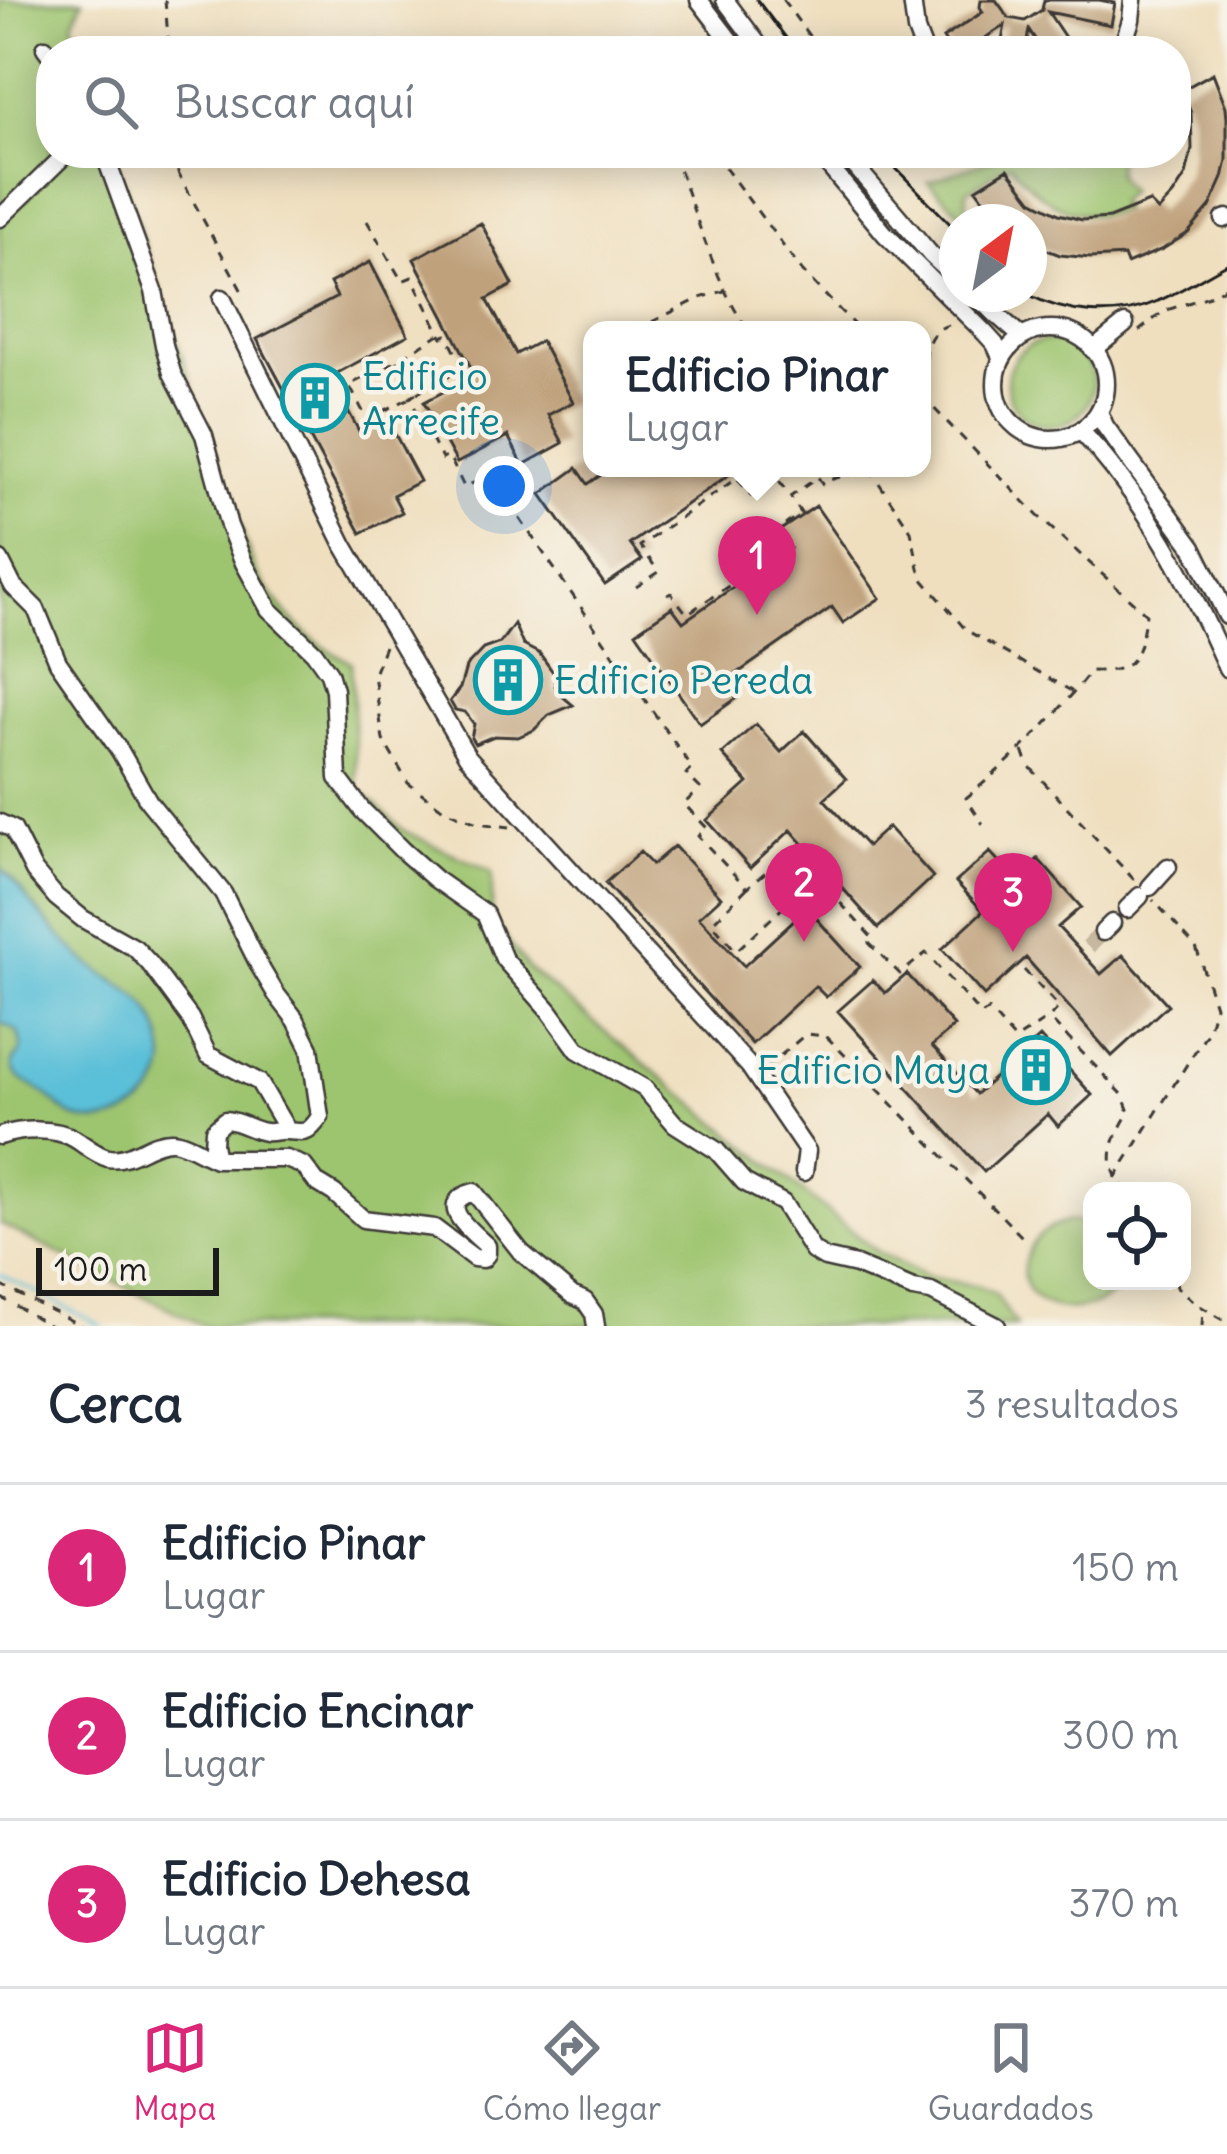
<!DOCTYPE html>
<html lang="es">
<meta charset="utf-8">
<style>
body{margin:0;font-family:Delius,sans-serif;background:#f6f6f7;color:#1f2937}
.controls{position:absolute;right:36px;bottom:36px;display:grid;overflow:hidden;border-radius:24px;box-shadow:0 6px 30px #0003}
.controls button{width:108px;height:108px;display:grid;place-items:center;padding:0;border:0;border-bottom:3px solid #e0e1e3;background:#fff;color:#1f2937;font:60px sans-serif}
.compass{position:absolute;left:939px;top:204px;width:108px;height:108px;border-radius:50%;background:#fff;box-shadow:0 6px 30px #0003;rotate:32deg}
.scale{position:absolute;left:36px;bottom:30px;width:183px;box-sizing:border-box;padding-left:12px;border:6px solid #1c1c1c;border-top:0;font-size:33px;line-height:42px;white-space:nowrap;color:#1c1c1c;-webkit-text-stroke:9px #f7f3e8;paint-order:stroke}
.you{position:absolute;left:504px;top:486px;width:42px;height:42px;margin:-30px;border:9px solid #fff;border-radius:50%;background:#1a73e8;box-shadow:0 0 0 18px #1a73e833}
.badge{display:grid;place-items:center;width:78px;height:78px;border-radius:50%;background:#db2777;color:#fff;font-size:39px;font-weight:700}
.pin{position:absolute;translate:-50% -99px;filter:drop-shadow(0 3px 6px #0008)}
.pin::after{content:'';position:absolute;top:63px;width:42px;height:36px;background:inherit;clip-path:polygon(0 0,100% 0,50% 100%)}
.popup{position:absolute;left:583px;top:321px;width:348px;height:156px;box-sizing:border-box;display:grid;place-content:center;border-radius:24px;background:#fff;filter:drop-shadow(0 3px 9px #0005);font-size:39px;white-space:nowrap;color:#747a83}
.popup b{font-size:45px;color:#1f2937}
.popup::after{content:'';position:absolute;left:50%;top:100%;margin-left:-24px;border:24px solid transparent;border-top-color:#fff}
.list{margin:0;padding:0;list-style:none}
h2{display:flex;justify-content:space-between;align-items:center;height:156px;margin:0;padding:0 48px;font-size:51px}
h2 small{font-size:39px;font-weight:400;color:#747a83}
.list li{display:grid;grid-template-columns:78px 1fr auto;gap:36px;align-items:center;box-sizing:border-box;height:168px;padding:0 48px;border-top:3px solid #e0e1e3}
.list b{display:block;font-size:45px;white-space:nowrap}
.list p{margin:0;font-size:39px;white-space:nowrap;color:#747a83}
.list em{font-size:39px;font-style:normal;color:#747a83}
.icon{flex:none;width:66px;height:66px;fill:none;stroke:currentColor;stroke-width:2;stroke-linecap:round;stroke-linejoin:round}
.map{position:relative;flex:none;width:1227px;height:1326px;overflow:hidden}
.search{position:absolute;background:#fff;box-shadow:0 6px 30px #0003;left:36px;right:36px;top:36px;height:132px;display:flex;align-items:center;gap:30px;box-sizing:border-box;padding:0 42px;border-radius:48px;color:#747a83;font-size:45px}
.sheet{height:660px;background:#fff}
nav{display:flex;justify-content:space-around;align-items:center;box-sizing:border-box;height:168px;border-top:3px solid #e0e1e3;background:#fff;font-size:33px;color:#747a83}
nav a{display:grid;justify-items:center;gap:6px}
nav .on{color:#db2777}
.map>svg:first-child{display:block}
.green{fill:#9dc46e;stroke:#5c7045;stroke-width:3}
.water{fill:#5abfd8;stroke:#3b6e7a;stroke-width:3}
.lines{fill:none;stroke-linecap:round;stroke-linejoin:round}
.stream{stroke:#5abfd8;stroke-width:3}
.building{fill:#bfa17b}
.minor-tunnel{stroke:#c5b89e;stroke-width:16;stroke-dasharray:16 8;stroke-linecap:butt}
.minor-casing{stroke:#3c3934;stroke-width:21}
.path{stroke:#3c3934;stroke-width:3;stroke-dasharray:9 9;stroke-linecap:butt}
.minor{stroke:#fff;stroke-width:16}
.tram{stroke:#1c1c1c;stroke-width:3}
.labels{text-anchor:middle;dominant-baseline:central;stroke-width:9;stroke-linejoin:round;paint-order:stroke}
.culture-label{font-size:39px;fill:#0d838f;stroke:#f7f3e8;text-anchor:start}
</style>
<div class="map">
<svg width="1227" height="1326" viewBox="0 0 1227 1326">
<rect width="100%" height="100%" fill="#f7f3e8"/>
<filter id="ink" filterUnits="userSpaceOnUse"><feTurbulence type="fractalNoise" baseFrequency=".00833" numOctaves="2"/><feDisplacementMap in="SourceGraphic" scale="24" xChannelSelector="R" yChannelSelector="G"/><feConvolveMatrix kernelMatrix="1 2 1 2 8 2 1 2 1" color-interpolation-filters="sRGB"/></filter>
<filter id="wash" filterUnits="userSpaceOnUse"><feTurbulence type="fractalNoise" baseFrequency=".004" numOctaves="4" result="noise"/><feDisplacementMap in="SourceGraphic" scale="48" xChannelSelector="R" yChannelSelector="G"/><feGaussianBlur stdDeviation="2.7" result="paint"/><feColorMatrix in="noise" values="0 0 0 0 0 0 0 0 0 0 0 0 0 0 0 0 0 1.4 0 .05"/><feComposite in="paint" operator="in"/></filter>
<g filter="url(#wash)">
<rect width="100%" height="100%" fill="#efdfbf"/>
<path class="green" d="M0,0H83L73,22L77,51H51V153H113L255,570C282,612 305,641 351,662L357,787L404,831L492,872V919L528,969L876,1251L926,1277L978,1286L996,1295L1016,1326H204L0,1224Z
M1008,153H1121C1112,170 1117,179 1129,191L1118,202L1122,210C1075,227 1038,199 1010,164L967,191L966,218L928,182Z
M1007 383a43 43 0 1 1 86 0a43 43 0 1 1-86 0Z
M1070,1221L1092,1225V1281H1122C1101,1326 1005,1317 1027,1255C1034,1235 1050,1226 1070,1221Z"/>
<path class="water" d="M0,868C13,877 20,890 30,902C46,921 63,939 80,956C104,980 140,987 155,1020C162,1035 168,1058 163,1073C153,1106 116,1127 83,1120C63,1116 56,1100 39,1090C31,1085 14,1078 13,1066C12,1058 19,1058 21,1050C22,1044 19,1038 18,1032L5,1024L0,1025Z"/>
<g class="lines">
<path class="stream" d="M0,1274L102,1326"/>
</g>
<g id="blocks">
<path class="building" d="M981,0H996L1009,18L1025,21L1042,10L1044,0H1099L1115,3L1111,25L1048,12L1074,51H1043L1029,30L1025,51H1000L1005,25L965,51H952L943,38L983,12L980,7Z
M1213,73L1226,107L1227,118V160L1223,178L1210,207L1188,233L1163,249L1127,264L1124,256L1091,258L1060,255L1029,243V222H1001L976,189L1008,169L1032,200L1059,214L1082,220L1109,218L1149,202L1158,211L1173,195L1186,175L1192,149L1191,113L1182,90Z
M481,223L513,285L487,299L516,354L541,341L573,402L548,415L563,443L523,465L508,436L457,463L424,402L475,375L414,259Z
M370,262L408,335L330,377L360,433L387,419L420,481L393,495L402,512L361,533L257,339L337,297L330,283Z
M577,468L588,484L611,468H773L749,485L737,469L630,544L642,560L605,585L541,494Z
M816,506L880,598L843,623L832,607L725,682L737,698L700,724L636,632L672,607L683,622L790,548L779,531Z
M514,624L523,645L540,654L553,672L556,691L573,705L549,715L534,730L518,737L494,736L475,744L471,738L474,724L465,712L455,710L450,701L460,688L466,667L483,649L500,643Z
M756,724L781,752L804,731L846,779L824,799L867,846L888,827L933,877L878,928L791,830L750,868L707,820L748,783L722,754Z
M674,846L721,897L699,917L744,966L807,908L860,967L826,997L815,986L752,1044L605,883L640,852L652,865Z
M990,852L1016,880L1038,859L1081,907L1058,927L1101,974L1123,955L1168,1005L1112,1056L1026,958L984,996L942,949L983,911L956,882Z
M907,974L954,1026L932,1046L976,1094L1040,1037L1092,1095L1058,1126L1048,1114L984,1172L838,1011L873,980L885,993Z"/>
</g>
</g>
<g filter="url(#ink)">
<use href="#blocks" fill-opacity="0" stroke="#3c3934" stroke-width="3"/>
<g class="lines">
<path class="minor-tunnel" d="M1088,947L1103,932"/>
<g class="minor-casing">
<path id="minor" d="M699,0L738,51
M725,0L763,51
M912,0L916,30L924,51
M45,48L51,56
M1121,51L1131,20L1133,0
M104,153L154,291L164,345L172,373L204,435L229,526L244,563L269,609L314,652L329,673L334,690L338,778L362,810L402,850L435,879L485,914L504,959L549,1010L578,1050L644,1088L675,1124L716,1150L744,1182L783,1203L813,1251L825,1258L856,1265L913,1289L931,1292L997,1326
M818,153L885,234L985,333L995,344L1002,359
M844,153L931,255L957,279
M0,218L67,153
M1224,219L1227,218
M973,294L1022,337
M222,298L344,545L467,756L749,1066L807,1151L804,1172
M996 384a55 55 0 1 1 110 0a55 55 0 1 1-110 0Z
M1093,350L1125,324
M1099,412L1105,426L1193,547L1227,616
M1081,431C1146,500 1189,582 1227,668
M0,560L13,586L36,609L58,662L120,751L149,802L223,893L260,967L276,994L296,1020L310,1048L320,1117C306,1136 306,1132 286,1131C279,1130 272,1133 265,1132C250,1130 241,1121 225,1120L214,1130L213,1145L216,1159H286L304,1166L316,1182L334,1193L363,1219L434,1228L474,1258L483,1259L487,1254V1246C471,1231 433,1203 474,1192L521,1252L572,1295L585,1301L594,1314L596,1326
M0,823L13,829L34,871L56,897L83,919L135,948L150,964L190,1018L208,1055L259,1082L287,1130
M1150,887L1168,867
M1127,909L1140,896
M1103,932L1112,923
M0,1136C21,1129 55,1127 75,1139C85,1145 96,1155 108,1158C131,1162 150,1140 172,1141C187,1142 202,1154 216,1159"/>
</g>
<path class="path" d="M165,0L169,51
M783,0L820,51
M177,153L178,173L245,297
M679,153L677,164C692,203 723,305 750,330
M714,153L802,271L859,330
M367,221L402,281L412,277L442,337L447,335L463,368L417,393
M636,330L700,298L724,291
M1139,331L1164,311L1212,295L1227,286
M584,356L592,352
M397,361L415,394L410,398L442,459L449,456L464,487L485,478L495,493L498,491L511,506L692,768L686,774L700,788L684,804L707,828L698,836L747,888L796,846L820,872L817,877L873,939L869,943L900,974L926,953L981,1015L989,1010L1015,1040L1049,1018
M923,395C930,370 915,331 953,324
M922,396L1038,516L1146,614C1138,655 1139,673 1091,671C1053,720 1014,758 966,798L983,824
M408,399L367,419L349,385L397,361L439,334
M869,468L911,531L921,577L966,630L1073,692
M636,587L659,572L640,546L737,478L751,496L778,480L790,497L818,477L822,484C831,477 869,471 883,468
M667,595L671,593L687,614L786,547L776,532L801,513L791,498
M385,646L374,674L383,740L408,783L445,810L477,823L510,827
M1023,751L1029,766L1138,884
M747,888L712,923L736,951L815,878
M1024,970L1059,1007L1049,1018L1122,1094L1129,1112C1111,1142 1101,1163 1127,1191
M767,1067L806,1034L826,1036L1023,1238
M1115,1178L1208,1031L1215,1006L1196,947L1153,900
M1176,1281L1177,1287L1195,1303L1227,1322
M0,1285L82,1326
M0,1297L50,1326
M1202,1326L1203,1310"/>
<use href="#minor" class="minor"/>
<path class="tram" d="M757,0L796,51
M881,153L957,231
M1027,294C1067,315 1116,320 1158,301C1182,291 1204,276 1227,264"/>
</g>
</g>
<defs>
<g id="building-ring" transform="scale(3.45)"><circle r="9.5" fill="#f7f3e8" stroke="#0f9aa8" stroke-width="1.5"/><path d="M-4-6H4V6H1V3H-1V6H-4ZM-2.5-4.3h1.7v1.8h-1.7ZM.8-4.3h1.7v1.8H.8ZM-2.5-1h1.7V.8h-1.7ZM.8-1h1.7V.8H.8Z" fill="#0f9aa8"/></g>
</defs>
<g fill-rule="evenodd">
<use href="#building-ring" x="315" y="398"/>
<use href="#building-ring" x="508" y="680"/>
<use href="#building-ring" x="1036" y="1070"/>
</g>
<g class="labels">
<g class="culture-label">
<text x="362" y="376">Edificio<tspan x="362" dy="45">Arrecife</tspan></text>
<text x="554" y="680">Edificio Pereda</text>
<text x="990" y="1070" text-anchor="end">Edificio Maya</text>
</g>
</g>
</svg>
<div class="controls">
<button><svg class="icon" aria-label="locate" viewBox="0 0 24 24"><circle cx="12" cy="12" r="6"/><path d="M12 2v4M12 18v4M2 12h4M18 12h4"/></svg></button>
</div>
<svg class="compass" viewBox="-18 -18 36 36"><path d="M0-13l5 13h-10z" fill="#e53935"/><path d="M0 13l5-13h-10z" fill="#747a83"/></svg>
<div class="scale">100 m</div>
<div class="you"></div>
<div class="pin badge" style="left:757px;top:615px">1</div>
<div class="popup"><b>Edificio Pinar</b>Lugar</div>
<div class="pin badge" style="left:804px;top:942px">2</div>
<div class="pin badge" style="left:1013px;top:952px">3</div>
<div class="search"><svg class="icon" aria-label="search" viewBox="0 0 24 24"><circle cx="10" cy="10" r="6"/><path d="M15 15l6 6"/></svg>Buscar aquí</div>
</div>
<section class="sheet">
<h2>Cerca<small>3 resultados</small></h2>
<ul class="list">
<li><span class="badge">1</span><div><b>Edificio Pinar</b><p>Lugar</p></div><em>150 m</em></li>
<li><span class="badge">2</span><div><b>Edificio Encinar</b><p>Lugar</p></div><em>300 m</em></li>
<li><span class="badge">3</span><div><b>Edificio Dehesa</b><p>Lugar</p></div><em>370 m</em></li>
</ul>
</section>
<nav>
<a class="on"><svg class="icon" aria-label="map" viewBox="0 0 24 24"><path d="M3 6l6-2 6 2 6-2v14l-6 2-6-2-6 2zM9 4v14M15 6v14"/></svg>Mapa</a>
<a><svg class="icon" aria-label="directions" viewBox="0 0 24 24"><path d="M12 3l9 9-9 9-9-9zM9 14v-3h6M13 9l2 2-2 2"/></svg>Cómo llegar</a>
<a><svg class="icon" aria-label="saved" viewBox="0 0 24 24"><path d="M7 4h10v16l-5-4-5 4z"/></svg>Guardados</a>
</nav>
